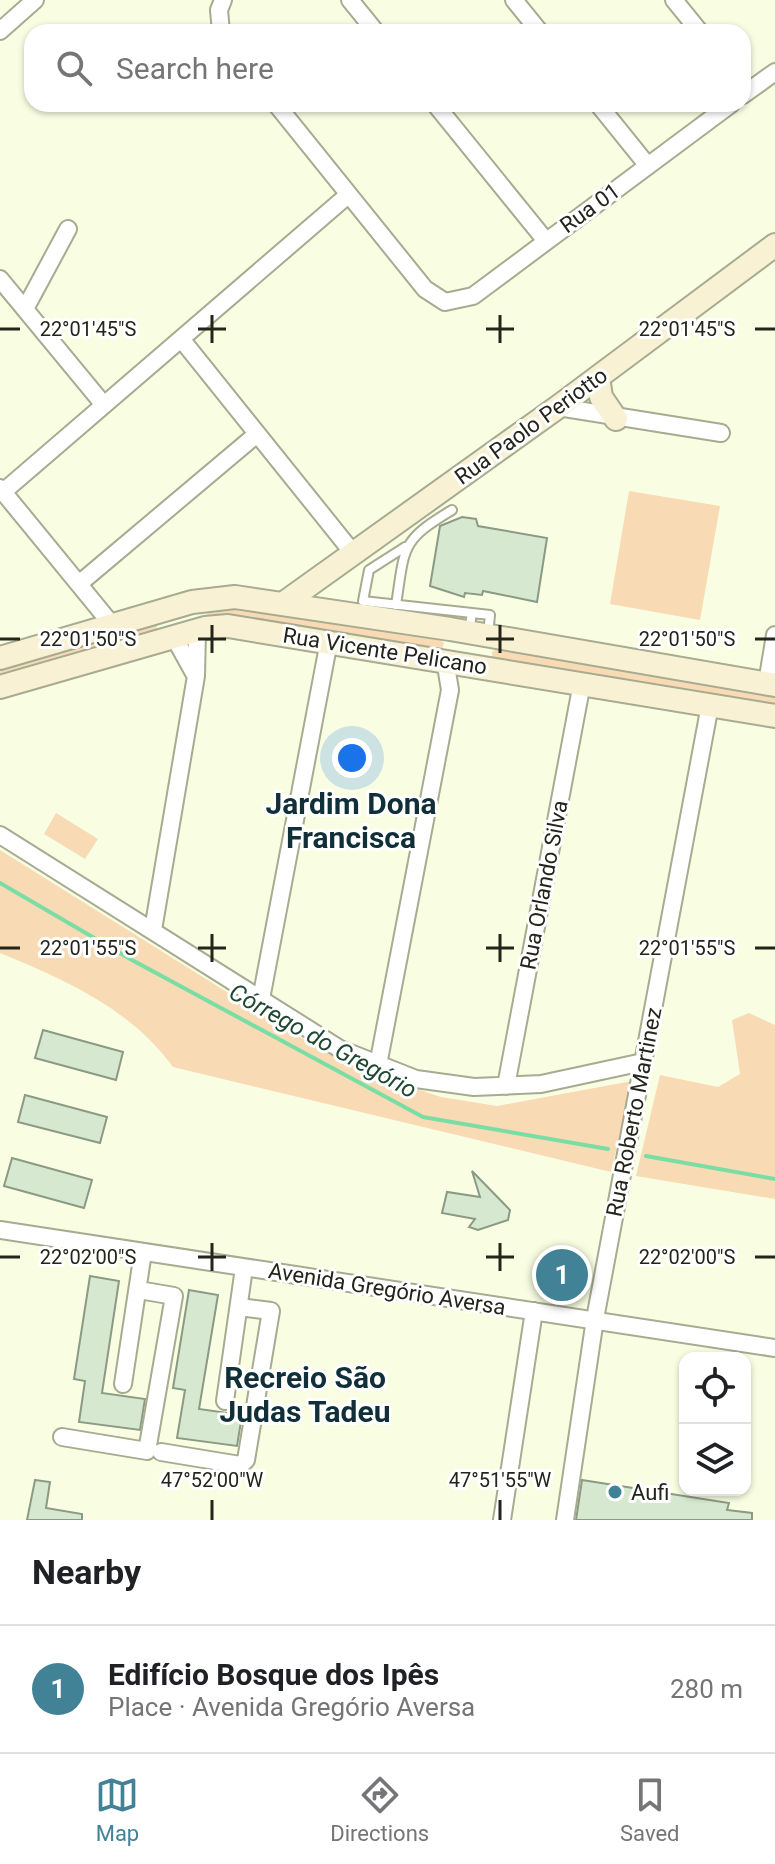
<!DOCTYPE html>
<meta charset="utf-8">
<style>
body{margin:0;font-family:Roboto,sans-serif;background:#f2f2f2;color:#202124}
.controls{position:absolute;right:24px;bottom:24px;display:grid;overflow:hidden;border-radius:16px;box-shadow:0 2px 6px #0004}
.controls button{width:72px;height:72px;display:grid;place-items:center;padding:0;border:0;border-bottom:2px solid #e0e0e0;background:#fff;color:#202124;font:40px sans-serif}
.you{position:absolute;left:352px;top:758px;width:28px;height:28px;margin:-20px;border:6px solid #fff;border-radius:50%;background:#1a73e8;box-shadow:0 0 0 12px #1a73e833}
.badge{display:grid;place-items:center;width:52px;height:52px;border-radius:50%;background:#428296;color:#fff;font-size:26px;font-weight:700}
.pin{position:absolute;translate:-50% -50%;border:4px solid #fff;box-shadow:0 2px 8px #0006}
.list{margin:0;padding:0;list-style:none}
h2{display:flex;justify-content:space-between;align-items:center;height:104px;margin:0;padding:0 32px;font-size:34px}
h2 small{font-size:26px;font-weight:400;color:#757577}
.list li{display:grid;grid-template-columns:52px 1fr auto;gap:24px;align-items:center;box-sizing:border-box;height:128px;padding:0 32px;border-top:2px solid #e0e0e0}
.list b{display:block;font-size:30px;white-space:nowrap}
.list p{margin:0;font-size:26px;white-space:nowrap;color:#757577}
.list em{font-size:26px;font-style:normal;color:#757577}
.icon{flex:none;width:44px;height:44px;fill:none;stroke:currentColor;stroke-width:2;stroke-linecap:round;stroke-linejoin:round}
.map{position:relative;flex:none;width:775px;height:1520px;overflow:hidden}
.search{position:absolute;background:#fff;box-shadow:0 2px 6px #0004;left:24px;right:24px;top:24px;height:88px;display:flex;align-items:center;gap:20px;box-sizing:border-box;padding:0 28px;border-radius:24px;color:#757577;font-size:30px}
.sheet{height:232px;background:#fff}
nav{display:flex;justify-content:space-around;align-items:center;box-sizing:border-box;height:112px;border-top:2px solid #e0e0e0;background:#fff;font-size:22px;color:#757577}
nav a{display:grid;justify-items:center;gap:4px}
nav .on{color:#428296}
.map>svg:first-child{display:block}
.green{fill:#f8dab5}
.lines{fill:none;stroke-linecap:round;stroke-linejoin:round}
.stream{stroke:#79dda4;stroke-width:4}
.building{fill:#d7e8d0;stroke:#8b9a84;stroke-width:2}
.lane-casing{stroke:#a6ab91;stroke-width:12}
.street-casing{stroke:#a6ab91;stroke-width:20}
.secondary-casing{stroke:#a6ab91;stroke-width:26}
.lane{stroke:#fff;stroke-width:8}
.street{stroke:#fff;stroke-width:16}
.secondary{stroke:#f9f1d4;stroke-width:22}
.ticks{fill:none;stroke:#23251b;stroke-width:3}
.poi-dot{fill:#428296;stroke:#fff;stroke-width:3}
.labels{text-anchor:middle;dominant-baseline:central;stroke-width:6;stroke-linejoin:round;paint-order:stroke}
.street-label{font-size:22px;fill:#23251b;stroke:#fff}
.poi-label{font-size:22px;fill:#23251b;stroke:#fff;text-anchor:start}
.water-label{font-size:24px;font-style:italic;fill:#1e4831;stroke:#fff}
.district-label{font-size:30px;font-weight:bold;fill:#102f38;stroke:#fff}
.ticks-label{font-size:20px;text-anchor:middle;fill:#23251b;stroke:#fff;stroke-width:6;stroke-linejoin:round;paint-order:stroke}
</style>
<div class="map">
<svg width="775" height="1520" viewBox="0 0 775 1520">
<rect width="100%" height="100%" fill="#f9fee3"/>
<path class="green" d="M629,491L720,506L700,620L610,604Z
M234,603L438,638L444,643L441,652L208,619L205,609Z
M157,622V632L0,680V665Z
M498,648L775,690V705L493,662L492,652Z
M56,813L98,839L85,859L44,834Z
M0,850L294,1034L375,1075L441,1097L497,1106L632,1081L611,1172L173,1067C130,1008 65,980 0,953Z
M749,1013L775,1025V1199L636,1176L660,1075L718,1087L740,1074L732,1020Z"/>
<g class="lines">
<path class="stream" d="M0,883L132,960L423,1117L608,1149
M646,1156L775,1179"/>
</g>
<path class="building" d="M462,517L476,519L478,526L547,538L537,602L483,591L482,595L465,593L464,597L430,586L440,526Z
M43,1030L123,1052L116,1080L35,1058Z
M25,1095L107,1117L100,1143L18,1122Z
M12,1158L92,1180L84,1208L4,1186Z
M472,1171L510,1210L508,1220L478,1230L469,1227L475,1219L442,1213L447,1192L480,1197Z
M558,1250L576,1252L574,1267L586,1269L582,1296L551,1295L553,1280L540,1279L543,1255L557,1257Z
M90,1276L119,1281L102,1393L145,1399L140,1430L79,1422L85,1381L74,1379Z
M189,1290L218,1295L199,1409L242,1415L237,1446L177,1438L185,1390L173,1388Z
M35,1480L50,1482L46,1508L82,1514V1520H27Z
M582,1480L729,1503L727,1510L752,1513V1520H576Z"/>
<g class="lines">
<g class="lane-casing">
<path id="lane" d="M405,547L369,570L363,601L472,613L469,631
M396,605C405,547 400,541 452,510
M472,613L490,615L488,634"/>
</g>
<g class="street-casing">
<path id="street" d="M350,0L376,32
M514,0L540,32
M674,0L700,32
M0,31L35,0
M221,32L219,10L223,0
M743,95L775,72
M276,104L425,289L445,302L473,296L731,104
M435,104L546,241
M598,104L648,166
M0,279L104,405
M25,309L68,229
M182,340L353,553
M558,407L721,433
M0,488L113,626
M3,492L348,195
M80,583L257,434
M174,637L195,675
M767,683L775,635
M0,835L340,1049L416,1079L474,1087L541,1084L643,1062
M153,930L196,676L197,631
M261,999L329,641
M378,1065L450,690L445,660
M506,1086L582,683
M0,1230L775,1348
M123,1384L143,1252
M225,1401L244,1268
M62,1437L147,1451L174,1296L139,1290
M161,1452L240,1465L246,1460L271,1311L239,1307
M502,1520L534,1311
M565,1520L595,1319L710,705"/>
</g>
<g class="secondary-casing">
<path id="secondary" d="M598,377L601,397L616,419
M284,603L558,407L775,245
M0,658L192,602L235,597L450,629L775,685
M0,687L205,628L228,626L775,716"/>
</g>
<use href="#lane" class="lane"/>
<use href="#street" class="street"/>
<use href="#secondary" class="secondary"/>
</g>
<path class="ticks" d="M212,315V343M500,315V343M0,329H20M198,329H226M486,329H514M755,329H775M212,625V653M500,625V653M0,639H20M198,639H226M486,639H514M755,639H775M212,934V962M500,934V962M0,948H20M198,948H226M486,948H514M755,948H775M212,1243V1271M500,1243V1271M0,1257H20M198,1257H226M486,1257H514M755,1257H775M212,1500V1520M500,1500V1520"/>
<circle class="poi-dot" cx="615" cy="1492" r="8"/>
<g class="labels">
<g class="street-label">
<text transform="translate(590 208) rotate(-36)">Rua 01</text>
<text transform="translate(531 426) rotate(-36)">Rua Paolo Periotto</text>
<text transform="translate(385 651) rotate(9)">Rua Vicente Pelicano</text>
<text transform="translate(544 885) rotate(-79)">Rua Orlando Silva</text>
<text transform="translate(634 1112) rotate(-79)">Rua Roberto Martinez</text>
<text transform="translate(387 1289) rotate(9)">Avenida Gregório Aversa</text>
</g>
<g class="poi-label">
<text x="631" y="1492">Aufi</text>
</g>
<g class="water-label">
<text transform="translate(323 1041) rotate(29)">Córrego do Gregório</text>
</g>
<g class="district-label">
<text x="351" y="803">Jardim Dona<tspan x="351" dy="34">Francisca</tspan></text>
<text x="305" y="1377">Recreio São<tspan x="305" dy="34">Judas Tadeu</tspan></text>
</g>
</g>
<g class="ticks-label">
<text x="88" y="336">22°01'45"S</text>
<text x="687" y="336">22°01'45"S</text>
<text x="88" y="646">22°01'50"S</text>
<text x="687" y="646">22°01'50"S</text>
<text x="88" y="955">22°01'55"S</text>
<text x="687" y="955">22°01'55"S</text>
<text x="88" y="1264">22°02'00"S</text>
<text x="687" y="1264">22°02'00"S</text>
<text x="212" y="1487">47°52'00"W</text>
<text x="500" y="1487">47°51'55"W</text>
</g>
</svg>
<div class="controls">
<button><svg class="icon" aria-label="locate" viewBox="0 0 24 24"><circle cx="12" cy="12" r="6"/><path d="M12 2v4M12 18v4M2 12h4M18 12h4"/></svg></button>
<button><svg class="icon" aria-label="layers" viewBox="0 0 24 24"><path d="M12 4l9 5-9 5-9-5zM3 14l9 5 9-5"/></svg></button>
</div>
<div class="you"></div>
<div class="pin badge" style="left:562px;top:1275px">1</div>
<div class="search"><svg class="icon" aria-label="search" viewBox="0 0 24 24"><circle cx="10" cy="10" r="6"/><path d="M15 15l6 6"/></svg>Search here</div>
</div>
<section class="sheet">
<h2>Nearby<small></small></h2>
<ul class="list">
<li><span class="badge">1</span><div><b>Edifício Bosque dos Ipês</b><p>Place · Avenida Gregório Aversa</p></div><em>280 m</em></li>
</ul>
</section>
<nav>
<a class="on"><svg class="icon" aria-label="map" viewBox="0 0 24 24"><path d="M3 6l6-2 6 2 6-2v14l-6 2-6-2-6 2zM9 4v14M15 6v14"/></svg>Map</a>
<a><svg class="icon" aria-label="directions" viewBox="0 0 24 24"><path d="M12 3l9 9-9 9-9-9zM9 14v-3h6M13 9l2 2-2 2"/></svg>Directions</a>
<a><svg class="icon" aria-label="saved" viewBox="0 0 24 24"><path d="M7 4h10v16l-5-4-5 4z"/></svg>Saved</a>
</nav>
